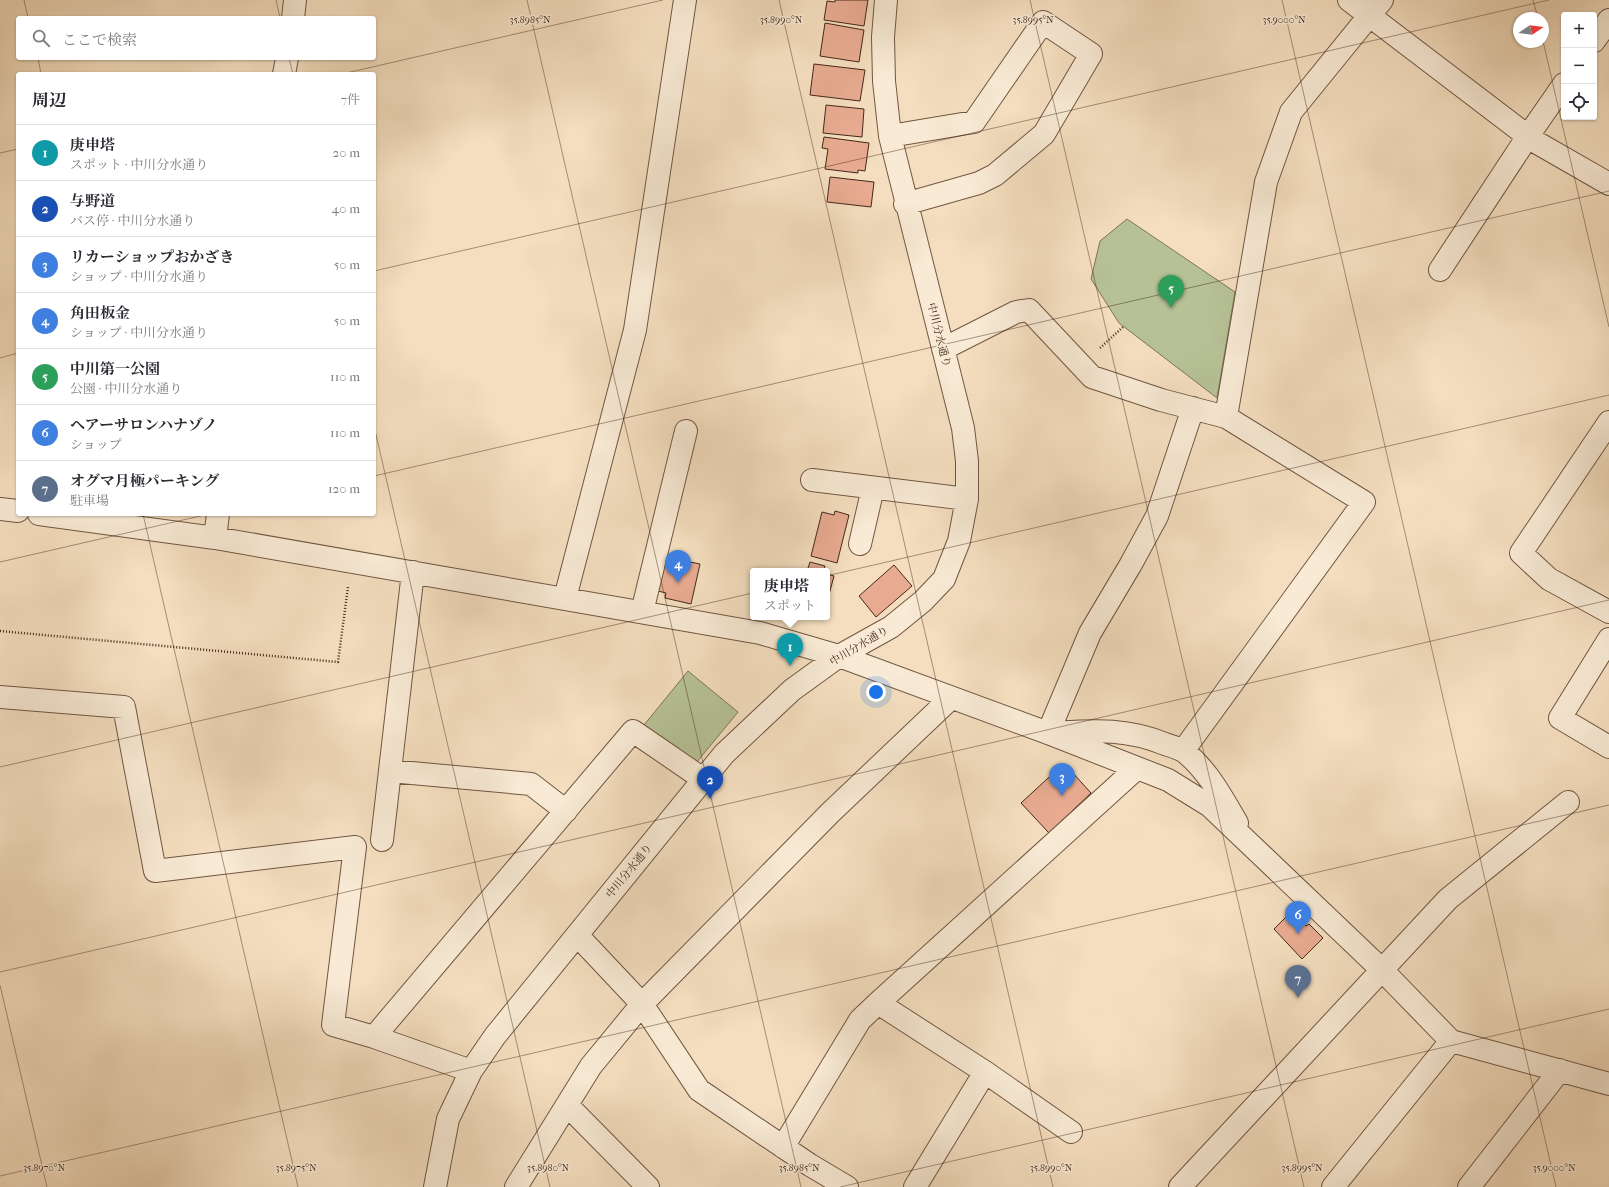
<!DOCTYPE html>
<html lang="ja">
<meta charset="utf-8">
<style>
body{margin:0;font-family:"IM FELL French Canon","Noto Serif JP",serif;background:#f2f2f3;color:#2b2b33}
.controls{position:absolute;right:12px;top:12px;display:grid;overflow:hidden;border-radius:4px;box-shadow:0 1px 3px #0004}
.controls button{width:36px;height:36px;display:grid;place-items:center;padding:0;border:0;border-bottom:1px solid #e1e1e2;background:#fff;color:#2b2b33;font:20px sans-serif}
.compass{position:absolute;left:1513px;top:12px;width:36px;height:36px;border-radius:50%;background:#fff;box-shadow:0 1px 3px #0004;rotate:77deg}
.you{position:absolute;left:876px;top:692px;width:14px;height:14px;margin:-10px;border:3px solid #fff;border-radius:50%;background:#1a73e8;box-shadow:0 0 0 6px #1a73e833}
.badge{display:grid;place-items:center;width:26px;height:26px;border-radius:50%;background:#8f2418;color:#fff;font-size:13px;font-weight:700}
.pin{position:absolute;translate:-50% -33px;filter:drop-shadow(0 1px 2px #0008)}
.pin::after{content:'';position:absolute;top:21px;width:14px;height:12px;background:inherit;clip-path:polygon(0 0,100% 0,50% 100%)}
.popup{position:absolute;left:750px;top:568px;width:80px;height:52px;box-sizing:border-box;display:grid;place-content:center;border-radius:4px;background:#fff;filter:drop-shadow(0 1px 3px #0005);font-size:13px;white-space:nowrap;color:#7c7c81}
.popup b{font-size:15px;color:#2b2b33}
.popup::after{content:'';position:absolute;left:50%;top:100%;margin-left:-8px;border:8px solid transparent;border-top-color:#fff}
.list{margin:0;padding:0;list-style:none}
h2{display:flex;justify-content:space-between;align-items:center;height:52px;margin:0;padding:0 16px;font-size:17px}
h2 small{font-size:13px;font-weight:400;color:#7c7c81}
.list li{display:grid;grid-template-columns:26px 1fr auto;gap:12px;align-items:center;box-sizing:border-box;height:56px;padding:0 16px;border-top:1px solid #e1e1e2}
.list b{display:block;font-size:15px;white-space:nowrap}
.list p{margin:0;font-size:13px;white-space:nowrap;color:#7c7c81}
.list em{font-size:13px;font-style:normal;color:#7c7c81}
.icon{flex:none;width:22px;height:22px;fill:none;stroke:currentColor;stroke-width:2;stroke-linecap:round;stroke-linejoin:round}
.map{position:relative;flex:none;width:1609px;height:1187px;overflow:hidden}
.search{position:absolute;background:#fff;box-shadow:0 1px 3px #0004;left:16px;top:16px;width:360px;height:44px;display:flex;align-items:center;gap:10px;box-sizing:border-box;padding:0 14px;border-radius:4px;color:#7c7c81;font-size:15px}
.panel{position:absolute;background:#fff;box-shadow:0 1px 3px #0004;left:16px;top:72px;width:360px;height:444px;border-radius:4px}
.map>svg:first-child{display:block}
.green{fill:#b6c296;stroke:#7e7558}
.building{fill:#e8ab91;stroke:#452819}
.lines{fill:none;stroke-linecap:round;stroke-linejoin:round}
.minor-casing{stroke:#715642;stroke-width:24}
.path{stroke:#452819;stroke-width:2.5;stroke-dasharray:1 2;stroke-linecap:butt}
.minor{stroke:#f8ead5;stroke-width:22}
.ticks{fill:none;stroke:#452819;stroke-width:1;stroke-opacity:0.45}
.labels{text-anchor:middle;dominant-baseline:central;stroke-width:3;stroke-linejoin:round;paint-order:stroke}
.street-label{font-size:11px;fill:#452819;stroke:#f8ead5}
.ticks-label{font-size:10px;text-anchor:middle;fill:#452819;stroke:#f8ead5;stroke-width:3;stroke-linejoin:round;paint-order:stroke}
</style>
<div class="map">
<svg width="1609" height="1187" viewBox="0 0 1609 1187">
<rect width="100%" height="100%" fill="#f4debf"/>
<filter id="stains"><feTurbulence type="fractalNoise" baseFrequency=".005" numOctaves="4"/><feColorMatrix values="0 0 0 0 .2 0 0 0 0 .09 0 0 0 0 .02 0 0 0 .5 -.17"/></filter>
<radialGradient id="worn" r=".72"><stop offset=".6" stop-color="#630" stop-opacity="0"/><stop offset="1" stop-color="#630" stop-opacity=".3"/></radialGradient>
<path class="green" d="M1127,219L1235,292L1217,398L1119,323L1091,279L1100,241Z
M688,671L738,712L696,763L644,725Z"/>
<path class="building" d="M835,0H868L864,26L824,20L827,1L835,2Z
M825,23L864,30L859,62L820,56Z
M814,64L865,70L860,101L810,95Z
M826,105L864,109L862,137L823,133Z
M824,137L869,143L865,171L858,170V173L825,169L828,149L822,148Z
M830,177L874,182L871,207L827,202Z
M835,511L849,515L837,563L811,556L822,512L834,515Z
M665,557L700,564L691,604L665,598L666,593L658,591Z
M810,562L825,566L823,571H807Z
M894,565L912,586L876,617L859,596Z
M827,574L834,576L827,602Z
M1060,767L1066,775L1071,771L1091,793L1049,833L1021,803Z
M1292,911L1306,926L1309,924L1323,938L1302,959L1274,929Z"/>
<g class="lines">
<g class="minor-casing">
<path id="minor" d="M1349,0L1534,141L1609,184
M293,18L295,0
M1594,41L1609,20
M284,74L287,58
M890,136L974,122L1043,22L1091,54L1044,134L995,175L979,183L905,204
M1440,270L1528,136L1564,84
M943,349L1016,312L1029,310L1092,377L1161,400L1226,417L1364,502L1183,751
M1193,408L1157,516L1131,564L1090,633L1048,733C1090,731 1124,727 1165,744C1171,746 1179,748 1185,752C1208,771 1222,797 1237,823
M1226,417L1266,182L1291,112L1382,0
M1609,422L1521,553L1549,579L1609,612
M812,480L967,499
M0,509L18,511
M39,514L215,538L760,633L839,656L1048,733L1168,780L1210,806L1381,969L1451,1041L1609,1084
M215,538L218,514
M860,544L873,488
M565,598L635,330L685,0
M642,612L686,431
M1609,639L1560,718L1609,747
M0,697L124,707L155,871L355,847L333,1025L374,1037L471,1071
M390,771L531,784L566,811
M382,840L413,572
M577,935L642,1004L699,1090L810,1165L847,1187
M374,1037L633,731L703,779
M567,1105L648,1187
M1071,1132L985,1072L878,1003L1137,768
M783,1147L860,1020L878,1003
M435,1187L448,1119L471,1071L495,1036L724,754L792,690L839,656L891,627L923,601L944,579L959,541L967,499V461L963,428L890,136L884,81L883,37L886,0
M516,1187L591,1066L642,1004L830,813L951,698
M915,1187L985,1072
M1180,1187L1448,899L1568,802
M1333,1187L1451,1041
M1469,1187L1560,1070"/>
</g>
<path class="path" d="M1100,348L1123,327
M0,631L338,662L348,587"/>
<use href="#minor" class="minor"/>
</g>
<path class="ticks" d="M24,0L28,18M276,0L280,18M527,0L801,1187M779,0L1053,1187M1030,0L1304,1187M1282,0L1556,1187M1533,0L1538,18M1543,41L1609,327M38,58L41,74M289,58L293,74M342,74L663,0M0,153L18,149M374,271L1549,0M0,358L18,353M374,426L550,1187M374,476L1609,191M143,514L298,1187M0,562L209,514M0,767L1609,395M0,972L1609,600M0,985L47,1187M0,1176L1609,805M840,1187L1609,1009"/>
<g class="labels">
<g class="street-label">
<text transform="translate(939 335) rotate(76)">中川分水通り</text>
<text transform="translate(859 646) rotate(-31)">中川分水通り</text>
<text transform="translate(629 871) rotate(-51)">中川分水通り</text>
</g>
</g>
<g class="ticks-label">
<text x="530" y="23">35.8985°N</text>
<text x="781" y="23">35.8990°N</text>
<text x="1033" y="23">35.8995°N</text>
<text x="1284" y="23">35.9000°N</text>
<text x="44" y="1171">35.8970°N</text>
<text x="296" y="1171">35.8975°N</text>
<text x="548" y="1171">35.8980°N</text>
<text x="799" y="1171">35.8985°N</text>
<text x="1051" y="1171">35.8990°N</text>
<text x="1302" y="1171">35.8995°N</text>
<text x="1554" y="1171">35.9000°N</text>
</g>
<rect width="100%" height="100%" filter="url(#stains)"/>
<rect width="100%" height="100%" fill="url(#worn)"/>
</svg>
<div class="controls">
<button>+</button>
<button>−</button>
<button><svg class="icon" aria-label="locate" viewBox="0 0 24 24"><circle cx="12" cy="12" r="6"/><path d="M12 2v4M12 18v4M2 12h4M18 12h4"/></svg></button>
</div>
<svg class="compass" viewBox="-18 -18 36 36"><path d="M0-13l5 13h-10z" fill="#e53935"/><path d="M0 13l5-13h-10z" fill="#7c7c81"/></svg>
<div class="you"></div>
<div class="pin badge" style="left:790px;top:666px;background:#0f9aa8">1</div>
<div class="popup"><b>庚申塔</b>スポット</div>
<div class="pin badge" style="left:710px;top:799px;background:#1a4fb4">2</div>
<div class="pin badge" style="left:1062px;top:796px;background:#3f7fe0">3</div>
<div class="pin badge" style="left:678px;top:583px;background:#3f7fe0">4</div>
<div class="pin badge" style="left:1171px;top:308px;background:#2e9e5b">5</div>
<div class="pin badge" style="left:1298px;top:934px;background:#3f7fe0">6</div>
<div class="pin badge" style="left:1298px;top:998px;background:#5c6f8a">7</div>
<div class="search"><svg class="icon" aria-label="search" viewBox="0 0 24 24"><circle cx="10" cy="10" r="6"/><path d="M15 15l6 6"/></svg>ここで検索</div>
<section class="panel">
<h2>周辺<small>7件</small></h2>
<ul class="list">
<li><span class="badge" style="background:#0f9aa8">1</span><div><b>庚申塔</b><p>スポット · 中川分水通り</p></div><em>20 m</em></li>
<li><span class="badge" style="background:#1a4fb4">2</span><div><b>与野道</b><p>バス停 · 中川分水通り</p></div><em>40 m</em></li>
<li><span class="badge" style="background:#3f7fe0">3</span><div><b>リカーショップおかざき</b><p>ショップ · 中川分水通り</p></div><em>50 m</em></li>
<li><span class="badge" style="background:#3f7fe0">4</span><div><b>角田板金</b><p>ショップ · 中川分水通り</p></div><em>50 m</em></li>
<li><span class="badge" style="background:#2e9e5b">5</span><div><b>中川第一公園</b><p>公園 · 中川分水通り</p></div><em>110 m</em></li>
<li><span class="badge" style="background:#3f7fe0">6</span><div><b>ヘアーサロンハナゾノ</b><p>ショップ</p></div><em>110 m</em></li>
<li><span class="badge" style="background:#5c6f8a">7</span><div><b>オグマ月極パーキング</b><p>駐車場</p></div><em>120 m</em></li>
</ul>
</section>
</div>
